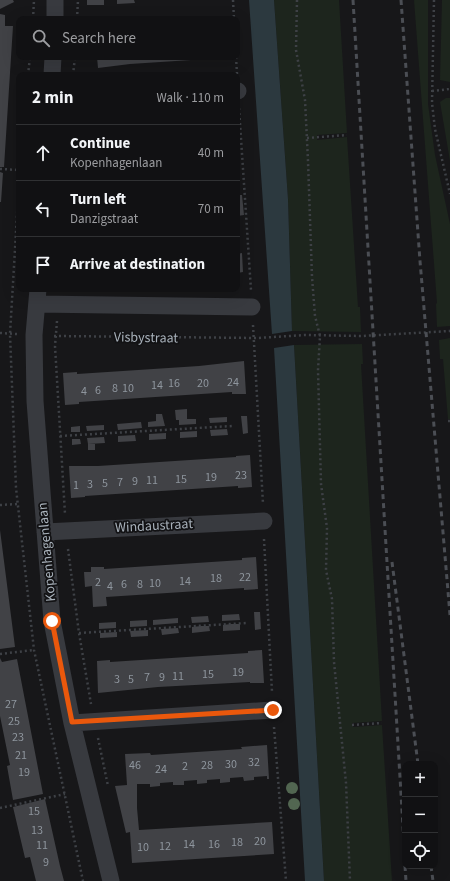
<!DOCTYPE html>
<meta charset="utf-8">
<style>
body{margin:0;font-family:"Source Sans 3",sans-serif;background:#1a1a1c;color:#f1f3f6}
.controls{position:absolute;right:12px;bottom:12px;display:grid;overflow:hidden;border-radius:8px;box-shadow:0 4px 16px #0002}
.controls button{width:36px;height:36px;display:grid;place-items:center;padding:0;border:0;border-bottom:1px solid #303133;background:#111113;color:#f1f3f6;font:20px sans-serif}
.stop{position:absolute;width:12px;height:12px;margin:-9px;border:3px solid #ea580c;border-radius:50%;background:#fff}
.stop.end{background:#ea580c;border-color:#fff;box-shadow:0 1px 4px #0008}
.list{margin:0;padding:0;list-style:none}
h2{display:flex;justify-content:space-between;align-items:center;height:52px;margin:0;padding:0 16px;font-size:17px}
h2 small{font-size:13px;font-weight:400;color:#9c9da0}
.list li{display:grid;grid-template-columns:26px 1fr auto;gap:12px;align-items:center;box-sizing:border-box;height:56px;padding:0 16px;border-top:1px solid #303133}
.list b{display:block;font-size:15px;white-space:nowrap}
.list p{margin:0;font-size:13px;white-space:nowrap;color:#9c9da0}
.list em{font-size:13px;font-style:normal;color:#9c9da0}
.icon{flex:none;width:22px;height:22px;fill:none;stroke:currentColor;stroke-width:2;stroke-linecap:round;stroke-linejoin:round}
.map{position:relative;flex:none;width:450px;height:881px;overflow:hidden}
.search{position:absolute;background:#111113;box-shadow:0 4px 16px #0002;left:16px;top:16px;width:224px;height:44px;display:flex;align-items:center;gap:10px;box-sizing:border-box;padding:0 14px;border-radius:8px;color:#9c9da0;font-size:15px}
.panel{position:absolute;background:#111113;box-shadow:0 4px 16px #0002;left:16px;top:72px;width:224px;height:220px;border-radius:8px}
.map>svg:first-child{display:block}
.green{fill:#1d251d}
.water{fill:#2c393f}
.building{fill:#414246}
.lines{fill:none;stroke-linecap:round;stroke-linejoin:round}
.path{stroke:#3e4146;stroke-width:2.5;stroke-dasharray:2 3;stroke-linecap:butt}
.minor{stroke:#383a3f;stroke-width:17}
.rail{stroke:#4b4e54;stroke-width:3;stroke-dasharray:5 4;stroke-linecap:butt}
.tree{fill:#526651}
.route{stroke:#ea580c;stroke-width:5}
.labels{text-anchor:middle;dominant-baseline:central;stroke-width:3.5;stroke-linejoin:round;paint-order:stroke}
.number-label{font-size:12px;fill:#8e959d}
.street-label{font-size:14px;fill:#a8b1ba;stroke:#121214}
</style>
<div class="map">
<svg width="450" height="881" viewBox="0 0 450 881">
<rect width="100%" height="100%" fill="#171719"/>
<path class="green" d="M274,0H339L347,133L317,135V140L347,137L358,307H360L361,332L292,331L288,199Z
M414,0H428V104L435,155L450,224V326L437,327L436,304L437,303Z
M442,0H450V82L440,80Z
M446,98H450V161L440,102Z
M450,338V419H448L443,359H440L439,340Z
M362,344L363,364H361L382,721L352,723L353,727L382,725L392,881H324L294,345Z"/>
<path class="water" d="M249,0H274L288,199L292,331L272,334Z
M294,345L324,881H305L274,348Z"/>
<path class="building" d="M0,0H13L14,2L0,9Z
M87,0H104V5H87Z
M117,0H134L135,3L117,4Z
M0,14L5,15V26H13L4,167H0Z
M97,57H225V58L224,60L222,58L130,64L98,68Z
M0,172L3,173L1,202H0Z
M237,195H242L244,215L237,216Z
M242,253L243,272L237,273V254Z
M244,361L246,394H232V392L186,395L79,402V404L65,405L63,373L77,372V374L199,366Z
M187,409V419H196V424L179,425V420H176L175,410Z
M156,414H162L165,426L148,427V422L156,421Z
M241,416H247L248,433L243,434Z
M227,417V422L210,423L209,418Z
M141,422L142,428L118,430L117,424Z
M104,425V430L87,431L86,426Z
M80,426V432H71V427Z
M227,429L228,435L211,436L210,430Z
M197,431V437L180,438V432Z
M166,433V439L149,440V434Z
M135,435L136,441L118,442V436Z
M104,437L105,443L88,444L87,438Z
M72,439H80L81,444L72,445Z
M88,444H95V450H88Z
M250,455L252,487L238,488V486L85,496V497L71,498L69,466H98L236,457V456Z
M0,530L15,647L0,649Z
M256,557L258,589L244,590V588L106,597L107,606L93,607L92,586L85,587L84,572H91V567H104V569L242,560V558Z
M254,612H260L261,629L255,630Z
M239,614L240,620L222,621V615Z
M208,616L209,622L192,623L191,617Z
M178,618V623L153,625V620Z
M147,620V626L130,627V621Z
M116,622V628L99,629V623Z
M231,624H240V630L223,631V625Z
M201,626H209L210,631L192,633V627Z
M178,628L179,633L162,635L161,629Z
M148,630V636L131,637L130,631Z
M117,632V637L100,638V633Z
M262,650L264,683H250V682L158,687L98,693L97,661L110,660V662L141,660L248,653V651Z
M0,658L2,662L17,659L43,794L13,800L7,766L10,765L0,716Z
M267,745L269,779H267V776L254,777V780L244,781L243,777L230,778V782L220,783V779L207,780V783L197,784V780L184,781V785H173V782L160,783V786L150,787V784H137V808L139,830L272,822L274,854L132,863L130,832L126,833L115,786L127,785L125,754L150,753L151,755L242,749L241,747Z
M45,799L60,866L64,881H36L30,857L25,858L13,807Z"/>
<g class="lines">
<path class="path" d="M233,0L234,19
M297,0L296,50L305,100L308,161L312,277L315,316L320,336L318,370L321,484L327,528L326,570L332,599L334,662L346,783L350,881
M434,0L432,103L435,129L450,194
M33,19L34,0
M77,19L78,0
M236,57L237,74
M28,75L30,57
M73,75L75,57
M432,91L450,89
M239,108L251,290
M307,138L347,135
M0,169L19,170
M19,181L10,334L16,488L34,650L83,881
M57,321L55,346L65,514
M253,325L263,504
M0,333L17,334
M54,336L258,338L305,335L362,336L450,331
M448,421H450
M60,436L232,426
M0,505L18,504
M264,539L272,692
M68,549L79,633L91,704
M79,633L247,623
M0,654L34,650
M352,725L382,723
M274,727L286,881
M98,738L108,786
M0,808L65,794"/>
<path class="minor" d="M55,19V0
M52,75L53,57
M237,91H238
M38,289L34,335L35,401L52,621L72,723L111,881
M37,304L252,307
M45,532L264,521
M72,723L273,710"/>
<path class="rail" d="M353,0L405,860
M401,0L420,261L450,615
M392,562L418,764
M405,866L406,881
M431,866L433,881"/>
</g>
<g class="tree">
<circle cx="292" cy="788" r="6"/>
<circle cx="294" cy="804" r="6"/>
</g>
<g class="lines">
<path class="route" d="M52,621L72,722L273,710"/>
</g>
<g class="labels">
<g class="number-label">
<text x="233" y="382">24</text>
<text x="174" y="383">16</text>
<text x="203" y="383">20</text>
<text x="157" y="385">14</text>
<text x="115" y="388">8</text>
<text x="128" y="388">10</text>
<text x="98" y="390">6</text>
<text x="84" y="391">4</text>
<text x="241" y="475">23</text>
<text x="211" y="477">19</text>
<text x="181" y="479">15</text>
<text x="152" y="480">11</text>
<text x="135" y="481">9</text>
<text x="120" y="482">7</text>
<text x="105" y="483">5</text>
<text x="90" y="484">3</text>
<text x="76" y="485">1</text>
<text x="245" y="577">22</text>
<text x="216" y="578">18</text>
<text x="185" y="581">14</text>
<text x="98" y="582">2</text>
<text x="155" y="583">10</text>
<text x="124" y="584">6</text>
<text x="140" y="584">8</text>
<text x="110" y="586">4</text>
<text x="238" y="672">19</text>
<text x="208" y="674">15</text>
<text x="178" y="676">11</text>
<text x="147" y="677">7</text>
<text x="162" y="677">9</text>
<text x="117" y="679">3</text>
<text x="131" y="679">5</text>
<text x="11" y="704">27</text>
<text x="14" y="721">25</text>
<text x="18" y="737">23</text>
<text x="21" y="755">21</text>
<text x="254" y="762">32</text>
<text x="231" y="764">30</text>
<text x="135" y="765">46</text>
<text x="207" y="765">28</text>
<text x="185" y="766">2</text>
<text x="161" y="769">24</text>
<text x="24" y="772">19</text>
<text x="34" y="811">15</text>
<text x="37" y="830">13</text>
<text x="260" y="841">20</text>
<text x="237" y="842">18</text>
<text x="189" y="844">14</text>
<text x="214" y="844">16</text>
<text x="42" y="845">11</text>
<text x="165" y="846">12</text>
<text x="143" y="847">10</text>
<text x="46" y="862">9</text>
</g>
<g class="street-label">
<text transform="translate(146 338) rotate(1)">Visbystraat</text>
<text transform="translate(154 526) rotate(-3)">Windaustraat</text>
<text transform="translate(47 552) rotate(-95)">Kopenhagenlaan</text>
</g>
</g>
</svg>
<div class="controls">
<button>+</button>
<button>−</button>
<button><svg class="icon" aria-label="locate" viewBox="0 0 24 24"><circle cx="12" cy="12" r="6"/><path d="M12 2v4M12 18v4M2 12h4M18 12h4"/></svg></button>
</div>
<div class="stop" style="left:52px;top:621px"></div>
<div class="stop end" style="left:273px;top:710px"></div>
<div class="search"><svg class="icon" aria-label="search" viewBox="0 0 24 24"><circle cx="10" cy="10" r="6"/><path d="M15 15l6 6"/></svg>Search here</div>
<section class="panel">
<h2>2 min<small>Walk · 110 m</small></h2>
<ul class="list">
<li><svg class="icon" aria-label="ahead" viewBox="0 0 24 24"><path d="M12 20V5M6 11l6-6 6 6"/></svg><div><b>Continue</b><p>Kopenhagenlaan</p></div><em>40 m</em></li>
<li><svg class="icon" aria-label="left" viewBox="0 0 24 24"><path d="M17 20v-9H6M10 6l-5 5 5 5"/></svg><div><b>Turn left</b><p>Danzigstraat</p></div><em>70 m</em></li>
<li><svg class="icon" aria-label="arrive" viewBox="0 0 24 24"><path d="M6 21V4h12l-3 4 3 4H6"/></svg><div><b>Arrive at destination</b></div></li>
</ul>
</section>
</div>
